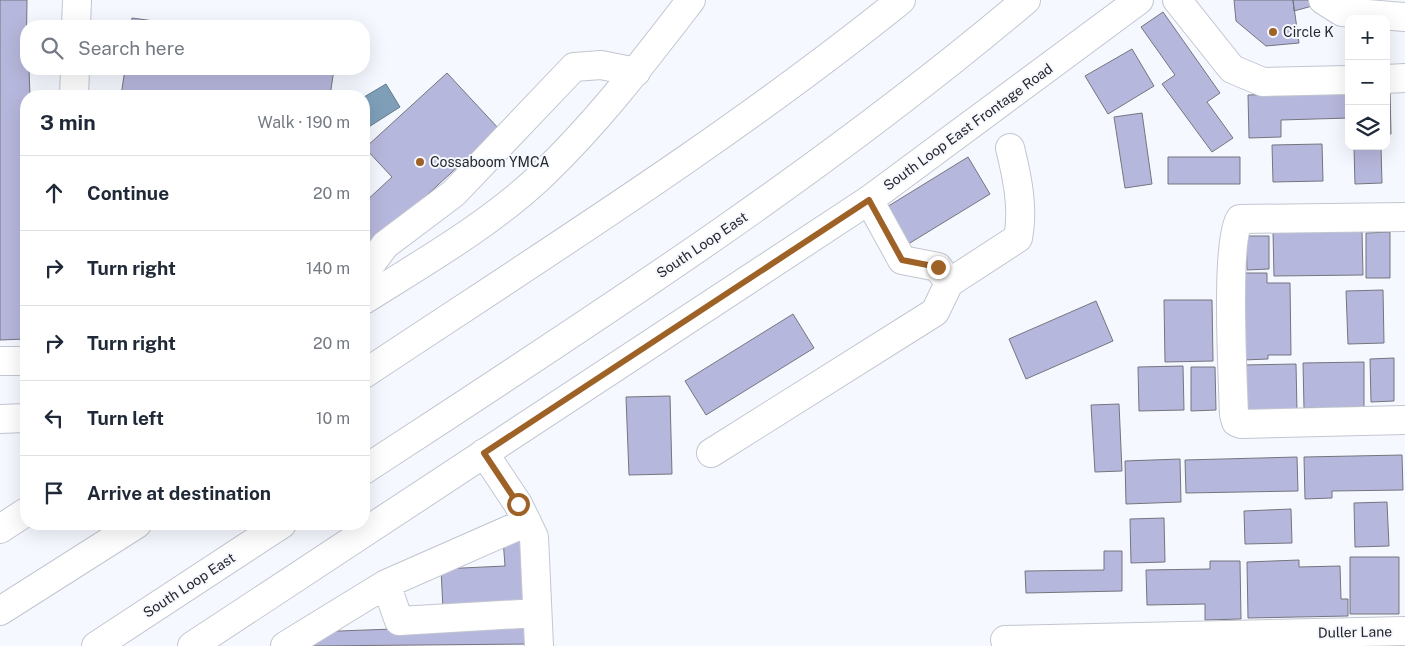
<!DOCTYPE html>
<meta charset="utf-8">
<style>
body{margin:0;font-family:"Public Sans",sans-serif;background:#f6f6f7;color:#1f2937}
.controls{position:absolute;right:15px;top:15px;display:grid;overflow:hidden;border-radius:10px;box-shadow:0 5px 20px #0002}
.controls button{width:45px;height:45px;display:grid;place-items:center;padding:0;border:0;border-bottom:1px solid #e0e1e3;background:#fff;color:#1f2937;font:25px sans-serif}
.stop{position:absolute;width:15px;height:15px;margin:-11px;border:4px solid #9f6226;border-radius:50%;background:#fff}
.stop.end{background:#9f6226;border-color:#fff;box-shadow:0 1px 5px #0008}
.list{margin:0;padding:0;list-style:none}
h2{display:flex;justify-content:space-between;align-items:center;height:65px;margin:0;padding:0 20px;font-size:21px}
h2 small{font-size:16px;font-weight:400;color:#747a83}
.list li{display:grid;grid-template-columns:32px 1fr auto;gap:15px;align-items:center;box-sizing:border-box;height:75px;padding:0 20px;border-top:1px solid #e0e1e3}
.list b{display:block;font-size:19px;white-space:nowrap}
.list em{font-size:16px;font-style:normal;color:#747a83}
.icon{flex:none;width:28px;height:28px;fill:none;stroke:currentColor;stroke-width:2;stroke-linecap:round;stroke-linejoin:round}
.map{position:relative;flex:none;width:1405px;height:646px;overflow:hidden}
.search{position:absolute;background:#fff;box-shadow:0 5px 20px #0002;left:20px;top:20px;width:350px;height:55px;display:flex;align-items:center;gap:12px;box-sizing:border-box;padding:0 18px;border-radius:20px;color:#747a83;font-size:19px}
.panel{position:absolute;background:#fff;box-shadow:0 5px 20px #0002;left:20px;top:90px;width:350px;height:440px;border-radius:20px}
.map>svg:first-child{display:block}
.water{fill:#7f9fb9;stroke:#647b8e}
.building{fill:#b6b7dc;stroke:#75757f}
.lines{fill:none;stroke-linecap:round;stroke-linejoin:round}
.minor-casing{stroke:#c2c6d0;stroke-width:30}
.major-casing{stroke:#c2c6d0;stroke-width:30}
.highway-casing{stroke:#c2c6d0;stroke-width:30}
.minor{stroke:#fff;stroke-width:28}
.major{stroke:#fff;stroke-width:28}
.highway{stroke:#fff;stroke-width:28}
.route{stroke:#9f6226;stroke-width:6}
.poi-dot{fill:#9f6226;stroke:#f6f8ff;stroke-width:2}
.labels{text-anchor:middle;dominant-baseline:central;stroke-width:4;stroke-linejoin:round;paint-order:stroke}
.poi-label{font-size:14px;fill:#26272b;stroke:#f6f8ff;text-anchor:start}
.street-label{font-size:14px;fill:#26272b;stroke:#f6f8ff}
</style>
<div class="map">
<svg width="1405" height="646" viewBox="0 0 1405 646">
<rect width="100%" height="100%" fill="#f6f8ff"/>
<path class="water" d="M386,84L400,107L364,130V97Z"/>
<path class="building" d="M0,0H27L26,69H29L30,96H26V339L0,340Z
M1234,0H1293L1299,43L1266,46L1236,21Z
M1293,0H1334L1294,11Z
M1163,12L1220,93L1207,102L1233,138L1212,152L1162,84L1175,75L1141,27Z
M132,18L192,26H131Z
M1132,49L1154,86L1108,114L1085,76Z
M125,69H334L330,96H121Z
M447,73L499,129L366,251L364,248V203L392,177L365,148Z
M1386,91H1390L1391,134L1386,135Z
M1349,92V118L1281,120V137L1249,138L1248,95Z
M1142,113L1152,184L1125,188L1114,117Z
M1322,144L1323,181L1273,182L1272,145Z
M1354,148H1381L1382,183L1355,184Z
M968,157L990,194L905,246L882,210Z
M1168,157H1240V184H1168Z
M1362,231L1363,275L1274,276L1273,232Z
M1390,232V278H1366V233Z
M1246,236H1269V269L1247,270Z
M1242,273H1267V283H1290L1291,355H1268V359L1243,360Z
M1383,290L1384,343L1348,344L1346,291Z
M1164,300H1212L1213,361L1165,362Z
M1096,301L1113,341L1026,379L1009,339Z
M793,314L814,348L706,415L685,381Z
M1394,358V401L1371,402L1370,359Z
M1364,362V407L1304,408L1303,363Z
M1296,364L1297,411H1245L1244,365Z
M1183,366L1184,410L1139,411L1138,367Z
M1191,367H1215L1216,410L1191,411Z
M670,396L672,474L629,475L626,397Z
M1119,404L1122,471L1095,472L1091,405Z
M1402,455L1403,490L1332,491V498L1305,499L1304,457Z
M1297,457L1298,491L1186,493L1185,460Z
M1180,459L1181,502L1126,504L1125,461Z
M1387,502L1389,546L1355,547L1354,503Z
M1291,509L1292,543L1245,544L1244,511Z
M1164,518L1165,562L1131,563L1130,519Z
M525,538L529,607L443,610L441,569L505,566L503,539Z
M1104,551H1122V591L1026,593L1025,571L1104,570Z
M1350,557H1399V614H1350Z
M1299,560V567L1340,566L1341,599H1348V616L1248,618L1247,562Z
M1210,561H1240L1241,619L1205,620V604L1147,605L1146,570L1210,569Z
M528,624L529,644L312,646V632Z"/>
<g class="lines">
<g class="minor-casing">
<path id="minor" d="M1177,0L1232,69L1263,82L1349,80
M1323,0L1342,12L1405,17
M76,26L77,0
M1386,79L1405,78
M74,96L75,69
M869,200L902,260L938,267L949,283
M1405,217L1240,219C1225,240 1233,381 1234,415L1236,422L1241,424L1405,420
M365,272L385,245L454,193L574,67L601,65L636,72
M0,361H26
M0,419L26,418
M484,453L518,504L534,537L539,646
M711,453L935,312L949,283L1018,238C1024,209 1017,176 1010,148
M386,584L399,621L537,613
M1005,640L1405,631
M285,646L386,584L527,522"/>
</g>
<g class="major-casing">
<path id="major" d="M364,300C424,262 489,225 541,176C597,123 644,61 691,0
M0,529L26,512
M192,646L869,200L1139,0"/>
</g>
<g class="highway-casing">
<path id="highway" d="M364,374C546,253 731,137 901,0
M364,470C590,322 819,175 1026,0
M0,611L137,524
M96,646L282,524"/>
</g>
<use href="#minor" class="minor"/>
<use href="#major" class="major"/>
<use href="#highway" class="highway"/>
</g>
<g class="lines">
<path class="route" d="M518,504L484,453L869,200L902,260L938,267"/>
</g>
<g class="poi-dot">
<circle cx="1273" cy="32" r="5"/>
<circle cx="420" cy="162" r="5"/>
</g>
<g class="labels">
<g class="poi-label">
<text x="1283" y="32">Circle K</text>
<text x="430" y="162">Cossaboom YMCA</text>
</g>
<g class="street-label">
<text transform="translate(968 127) rotate(-36)">South Loop East Frontage Road</text>
<text transform="translate(702 245) rotate(-34)">South Loop East</text>
<text transform="translate(189 585) rotate(-33)">South Loop East</text>
<text transform="translate(1355 632) rotate(-1)">Duller Lane</text>
</g>
</g>
</svg>
<div class="controls">
<button>+</button>
<button>−</button>
<button><svg class="icon" aria-label="layers" viewBox="0 0 24 24"><path d="M12 4l9 5-9 5-9-5zM3 14l9 5 9-5"/></svg></button>
</div>
<div class="stop" style="left:518px;top:504px"></div>
<div class="stop end" style="left:938px;top:267px"></div>
<div class="search"><svg class="icon" aria-label="search" viewBox="0 0 24 24"><circle cx="10" cy="10" r="6"/><path d="M15 15l6 6"/></svg>Search here</div>
<section class="panel">
<h2>3 min<small>Walk · 190 m</small></h2>
<ul class="list">
<li><svg class="icon" aria-label="ahead" viewBox="0 0 24 24"><path d="M12 20V5M6 11l6-6 6 6"/></svg><div><b>Continue</b></div><em>20 m</em></li>
<li><svg class="icon" aria-label="right" viewBox="0 0 24 24"><path d="M7 20v-9h11M14 6l5 5-5 5"/></svg><div><b>Turn right</b></div><em>140 m</em></li>
<li><svg class="icon" aria-label="right" viewBox="0 0 24 24"><path d="M7 20v-9h11M14 6l5 5-5 5"/></svg><div><b>Turn right</b></div><em>20 m</em></li>
<li><svg class="icon" aria-label="left" viewBox="0 0 24 24"><path d="M17 20v-9H6M10 6l-5 5 5 5"/></svg><div><b>Turn left</b></div><em>10 m</em></li>
<li><svg class="icon" aria-label="arrive" viewBox="0 0 24 24"><path d="M6 21V4h12l-3 4 3 4H6"/></svg><div><b>Arrive at destination</b></div></li>
</ul>
</section>
</div>
